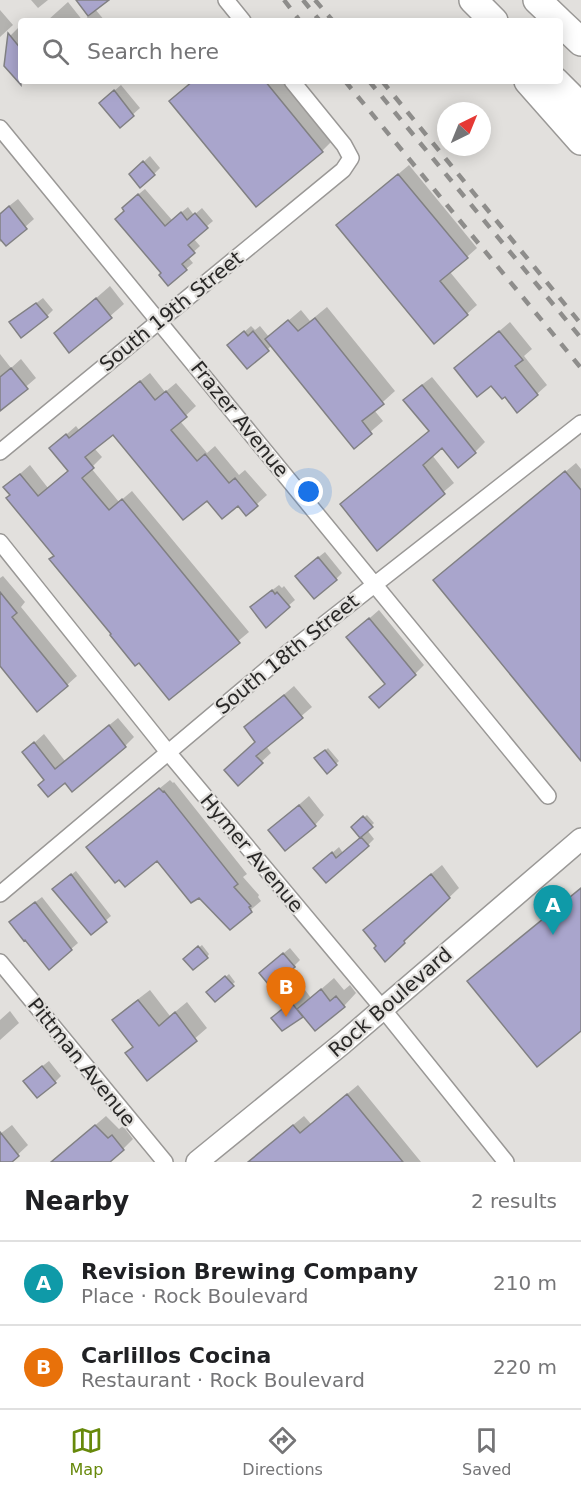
<!DOCTYPE html>
<meta charset="utf-8">
<style>
body{margin:0;font-family:"DejaVu Sans",sans-serif;background:#f2f2f2;color:#202124}
.compass{position:absolute;left:437px;top:102px;width:54px;height:54px;border-radius:50%;background:#fff;box-shadow:0 3px 15px #0003;rotate:43deg}
.you{position:absolute;left:309px;top:492px;width:21px;height:21px;margin:-15px;border:4px solid #fff;border-radius:50%;background:#1a73e8;box-shadow:0 0 0 9px #1a73e833}
.badge{display:grid;place-items:center;width:39px;height:39px;border-radius:50%;background:#67890b;color:#fff;font-size:20px;font-weight:700}
.pin{position:absolute;translate:-50% -50px;filter:drop-shadow(0 2px 3px #0008)}
.pin::after{content:'';position:absolute;top:32px;width:21px;height:18px;background:inherit;clip-path:polygon(0 0,100% 0,50% 100%)}
.list{margin:0;padding:0;list-style:none}
h2{display:flex;justify-content:space-between;align-items:center;height:78px;margin:0;padding:0 24px;font-size:26px}
h2 small{font-size:20px;font-weight:400;color:#757577}
.list li{display:grid;grid-template-columns:39px 1fr auto;gap:18px;align-items:center;box-sizing:border-box;height:84px;padding:0 24px;border-top:2px solid #e0e0e0}
.list b{display:block;font-size:22px;white-space:nowrap}
.list p{margin:0;font-size:20px;white-space:nowrap;color:#757577}
.list em{font-size:20px;font-style:normal;color:#757577}
.icon{flex:none;width:33px;height:33px;fill:none;stroke:currentColor;stroke-width:2;stroke-linecap:round;stroke-linejoin:round}
.map{position:relative;flex:none;width:581px;height:1162px;overflow:hidden}
.search{position:absolute;background:#fff;box-shadow:0 3px 15px #0003;left:18px;right:18px;top:18px;height:66px;display:flex;align-items:center;gap:15px;box-sizing:border-box;padding:0 21px;border-radius:6px;color:#757577;font-size:22px}
.sheet{height:246px;background:#fff}
nav{display:flex;justify-content:space-around;align-items:center;box-sizing:border-box;height:84px;border-top:2px solid #e0e0e0;background:#fff;font-size:16px;color:#757577}
nav a{display:grid;justify-items:center;gap:3px}
nav .on{color:#67890b}
.map>svg:first-child{display:block}
.shadow{fill:#0003}
.building{fill:#a9a5cc;stroke:#818083;stroke-width:1.5}
.lines{fill:none;stroke-linecap:round;stroke-linejoin:round}
.minor-casing{stroke:#9a9896;stroke-width:18}
.secondary-casing{stroke:#9a9896;stroke-width:24}
.motorway-casing{stroke:#9a9896;stroke-width:30}
.minor{stroke:#fff;stroke-width:15}
.secondary{stroke:#fff;stroke-width:21}
.motorway{stroke:#fff;stroke-width:27}
.rail{stroke:#8e8d8b;stroke-width:4.5;stroke-dasharray:10 10;stroke-linecap:butt}
.labels{text-anchor:middle;dominant-baseline:central;stroke-width:4.5;stroke-linejoin:round;paint-order:stroke}
.street-label{font-size:20px;fill:#292827;stroke:#e2e0dd}
</style>
<div class="map">
<svg width="581" height="1162" viewBox="0 0 581 1162">
<rect width="100%" height="100%" fill="#e2e0dd"/>
<path class="shadow" d="M31,0H48L38,8Z
M77,0H106L95,9L105,21H25L27,19L48,20L68,2L83,21L90,15Z
M0,10L13,25L0,37Z
M21,25V71L9,37Z
M193,81H282L332,141L322,151L171,101Z
M121,85L140,108L120,126L107,97Z
M150,156L160,168L154,174L137,168Z
M409,165L477,248L450,272L477,305L467,314L338,225Z
M145,189L172,220L188,207L194,215L202,208L213,221L193,238L200,246L188,257L193,263L168,284L126,210L130,201Z
M18,199L34,219L6,244L3,240L0,242V213Z
M110,286L124,304L70,351L56,333Z
M43,298L53,310L47,316L11,322Z
M327,307L395,391L374,410L383,421L354,446L272,345L268,349L236,339L251,326L255,330L260,326L269,337L301,310L310,321Z
M510,322L532,349L524,356L547,385L537,394L491,384L456,368Z
M0,354L11,368L21,359L36,378L0,409Z
M150,373L165,392L176,383L196,406L180,421L207,453L215,446L239,475L245,470L267,495L246,514L238,504L207,499L113,433L94,448L102,457L91,468L119,502L132,491L249,632L170,698L55,555L5,487L30,465L48,488L69,470L51,448L76,426L79,430Z
M432,377L485,442L475,452L442,446L432,455L454,483L377,548L342,504L430,430L415,390Z
M576,463L581,469V758L435,580Z
M325,552L342,573L336,579L306,567Z
M3,576L25,602L21,607L77,676L67,685L0,664V578Z
M279,585L282,588L284,586L295,600L288,606L258,601Z
M379,610L424,665L415,674L380,688L386,683L348,637Z
M294,686L312,707L266,746L271,753L238,783L257,741L246,727Z
M118,718L134,737L125,746L65,781L45,780L24,752L44,734L65,761Z
M328,748L339,761L327,772L319,756Z
M170,780L173,783L174,782L247,874L243,877L259,895L258,897L261,901L230,928L199,896L157,859L98,838Z
M309,796L324,815L315,825L270,830Z
M367,815L374,823L367,830L374,839L368,845L315,868L339,847L343,853L362,837L353,827Z
M442,865L459,888L385,959L378,946L375,920Z
M76,871L111,916L91,933L59,884Z
M42,897L78,943L71,949L25,937L17,916Z
M202,945L209,954L207,957L185,959Z
M290,948L300,960L295,965L296,967L273,988L267,967Z
M229,974L235,982L215,1000L209,992Z
M334,978L344,990L350,985L356,993L344,1006L303,1014L283,1029L273,1018L305,990L311,998Z
M150,990L170,1016L187,1002L207,1028L148,1079L134,1047L114,1020L125,1009Z
M10,1011L19,1023L0,1040V1020Z
M49,1061L61,1076L55,1082L31,1075Z
M358,1085L421,1162H248L304,1116L311,1124Z
M106,1116L119,1129L123,1126L133,1139L123,1149L107,1162H55L64,1152Z
M12,1125L28,1145L10,1162H4L0,1158V1134Z"/>
<path class="building" d="M76,0H109L88,16Z
M8,33L21,49V85L4,66Z
M193,81H265L323,152L256,207L169,101Z
M114,90L134,116L120,128L99,103Z
M143,161L155,175L140,188L129,174Z
M398,174L468,258L440,281L468,315L434,344L336,225Z
M138,194L165,226L181,212L187,220L195,213L208,228L188,245L195,253L182,264L187,270L168,286L159,275L161,273L115,219L124,211L122,208Z
M9,206L27,229L6,246L0,239V214Z
M96,298L112,318L69,353L54,333Z
M36,303L48,317L21,338L9,322Z
M315,318L384,404L362,421L372,434L354,449L265,339L288,320L298,331Z
M244,331L248,336L253,331L269,351L247,369L227,345Z
M499,331L523,360L515,366L538,395L517,413L505,397L502,399L491,386L477,397L454,368Z
M11,368L28,389L0,411V377Z
M140,381L155,400L166,391L187,417L171,430L197,461L205,454L229,483L235,478L258,506L246,516L238,506L222,519L207,501L183,520L113,435L85,457L94,468L82,478L109,510L122,499L240,643L169,700L139,663L135,666L110,635L111,634L49,559L54,556L6,498L10,495L3,487L20,474L38,496L68,471L49,448L66,434L69,438Z
M422,385L476,453L458,468L442,448L423,465L445,494L377,551L340,504L429,431L403,400Z
M565,471L581,490V761L433,580Z
M318,557L337,580L314,599L295,576Z
M272,590L275,594L277,592L290,607L266,628L250,607Z
M0,592L17,613L12,617L68,686L37,712L0,666Z
M369,618L416,675L379,708L369,697L385,684L346,637Z
M284,695L303,718L256,756L263,763L238,786L224,770L255,742L244,727Z
M109,725L126,747L72,792L65,783L48,797L38,785L44,780L22,752L34,742L55,769Z
M325,750L337,765L327,774L314,758Z
M159,788L163,792L164,791L238,884L234,887L251,906L249,907L252,912L230,930L199,898L191,903L157,861L125,887L119,880L115,883L86,847Z
M299,805L316,826L285,851L268,830Z
M363,816L373,827L360,838L351,827Z
M361,837L369,846L326,883L313,868L332,852L336,858Z
M71,874L107,922L91,935L52,889Z
M431,874L450,898L404,941L405,943L385,962L374,948L376,946L363,930Z
M581,888V1031L537,1067L467,981Z
M35,902L72,950L49,970L25,940L24,941L9,922Z
M198,946L208,958L193,970L183,959Z
M283,953L295,967L289,972L291,974L273,990L259,973Z
M225,976L234,986L215,1002L206,992Z
M321,989L330,1001L336,996L345,1007L315,1031L297,1009Z
M138,1000L159,1026L175,1012L197,1041L147,1081L125,1053L133,1047L112,1020Z
M291,1002L303,1017L282,1031L271,1018Z
M42,1066L56,1083L37,1098L23,1081Z
M347,1094L403,1162H248L293,1125L300,1133Z
M95,1125L108,1138L112,1135L124,1150L110,1162H51Z
M0,1132L19,1156L12,1162H0Z"/>
<g class="lines">
<g class="minor-casing">
<path id="minor" d="M226,0L243,21
M0,128L548,796
M0,452L343,170L351,158L344,145L292,81
M0,542L167,751L383,1009L506,1162
M0,894L272,665L581,423
M0,962L165,1162"/>
</g>
<g class="secondary-casing">
<path id="secondary" d="M197,1162L343,1043L581,839"/>
</g>
<g class="motorway-casing">
<path id="motorway" d="M473,0L494,21
M537,0L559,21
M560,22L581,42
M528,81L581,141
M555,81L581,107"/>
</g>
<use href="#minor" class="minor"/>
<use href="#secondary" class="secondary"/>
<use href="#motorway" class="motorway"/>
<path class="rail" d="M284,0L300,21
M303,0L320,21
M315,0L333,21
M345,81L581,368
M369,81L581,338
M382,81L581,324"/>
</g>
<g class="labels">
<g class="street-label">
<text transform="translate(171 311) rotate(-39)">South 19th Street</text>
<text transform="translate(240 419) rotate(51)">Frazer Avenue</text>
<text transform="translate(287 654) rotate(-39)">South 18th Street</text>
<text transform="translate(252 853) rotate(50)">Hymer Avenue</text>
<text transform="translate(390 1002) rotate(-41)">Rock Boulevard</text>
<text transform="translate(82 1062) rotate(51)">Pittman Avenue</text>
</g>
</g>
</svg>
<svg class="compass" viewBox="-18 -18 36 36"><path d="M0-13l5 13h-10z" fill="#e53935"/><path d="M0 13l5-13h-10z" fill="#757577"/></svg>
<div class="you"></div>
<div class="pin badge" style="left:553px;top:935px;background:#0f9aa8">A</div>
<div class="pin badge" style="left:286px;top:1017px;background:#e8710a">B</div>
<div class="search"><svg class="icon" aria-label="search" viewBox="0 0 24 24"><circle cx="10" cy="10" r="6"/><path d="M15 15l6 6"/></svg>Search here</div>
</div>
<section class="sheet">
<h2>Nearby<small>2 results</small></h2>
<ul class="list">
<li><span class="badge" style="background:#0f9aa8">A</span><div><b>Revision Brewing Company</b><p>Place · Rock Boulevard</p></div><em>210 m</em></li>
<li><span class="badge" style="background:#e8710a">B</span><div><b>Carlillos Cocina</b><p>Restaurant · Rock Boulevard</p></div><em>220 m</em></li>
</ul>
</section>
<nav>
<a class="on"><svg class="icon" aria-label="map" viewBox="0 0 24 24"><path d="M3 6l6-2 6 2 6-2v14l-6 2-6-2-6 2zM9 4v14M15 6v14"/></svg>Map</a>
<a><svg class="icon" aria-label="directions" viewBox="0 0 24 24"><path d="M12 3l9 9-9 9-9-9zM9 14v-3h6M13 9l2 2-2 2"/></svg>Directions</a>
<a><svg class="icon" aria-label="saved" viewBox="0 0 24 24"><path d="M7 4h10v16l-5-4-5 4z"/></svg>Saved</a>
</nav>
